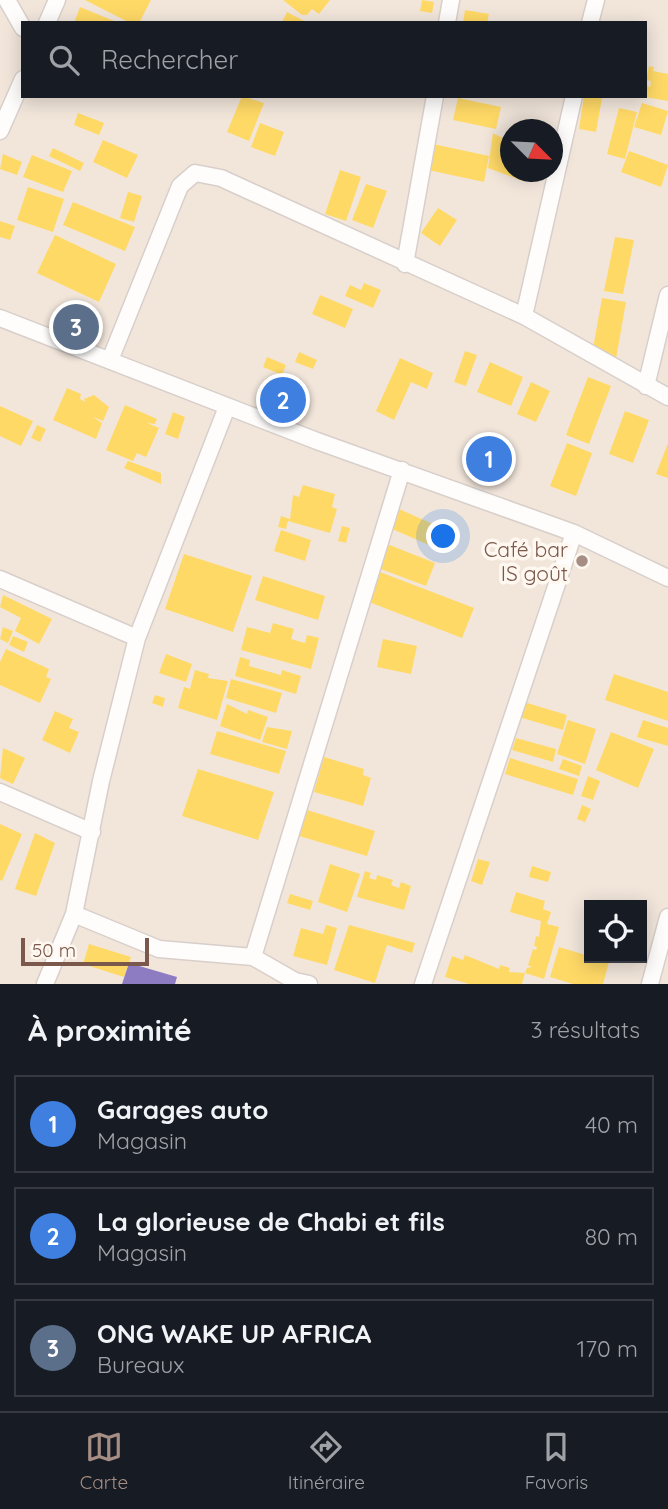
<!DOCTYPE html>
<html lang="fr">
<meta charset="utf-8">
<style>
body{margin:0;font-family:Quicksand,sans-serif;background:#20242c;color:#f1f3f6}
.controls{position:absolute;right:21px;bottom:21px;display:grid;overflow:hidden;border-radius:0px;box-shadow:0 4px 18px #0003}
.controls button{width:63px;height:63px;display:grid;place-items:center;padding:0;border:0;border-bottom:2px solid #363941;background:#171b24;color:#f1f3f6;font:35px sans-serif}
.compass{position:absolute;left:500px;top:119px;width:63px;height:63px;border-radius:50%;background:#171b24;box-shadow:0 4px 18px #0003;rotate:114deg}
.scale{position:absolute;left:21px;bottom:18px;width:128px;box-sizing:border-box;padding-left:7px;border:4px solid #7a584b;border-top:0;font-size:19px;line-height:24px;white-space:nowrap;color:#7a584b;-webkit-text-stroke:5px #fff8f1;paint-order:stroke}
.you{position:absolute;left:444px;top:537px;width:24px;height:24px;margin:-18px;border:5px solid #fff;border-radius:50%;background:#1a73e8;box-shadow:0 0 0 10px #1a73e833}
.badge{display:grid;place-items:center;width:46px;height:46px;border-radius:50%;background:#a68e84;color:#fff;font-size:23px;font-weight:700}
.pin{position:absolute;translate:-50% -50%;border:4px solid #fff;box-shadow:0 2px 7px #0006}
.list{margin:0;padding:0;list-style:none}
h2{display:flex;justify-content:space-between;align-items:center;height:91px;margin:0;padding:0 28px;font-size:30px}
h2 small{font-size:23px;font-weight:400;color:#9ea1a6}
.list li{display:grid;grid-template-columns:46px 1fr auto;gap:21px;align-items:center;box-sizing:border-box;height:98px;margin:0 14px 14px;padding:0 14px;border:2px solid #363941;border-radius:0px}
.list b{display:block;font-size:26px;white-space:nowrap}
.list p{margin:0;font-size:23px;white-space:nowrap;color:#9ea1a6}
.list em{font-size:23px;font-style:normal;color:#9ea1a6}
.icon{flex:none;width:38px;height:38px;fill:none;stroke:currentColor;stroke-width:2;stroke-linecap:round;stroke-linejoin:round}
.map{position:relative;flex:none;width:668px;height:984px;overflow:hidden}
.search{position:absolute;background:#171b24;box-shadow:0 4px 18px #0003;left:21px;right:21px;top:21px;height:77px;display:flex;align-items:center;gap:18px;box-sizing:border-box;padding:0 24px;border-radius:0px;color:#9ea1a6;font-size:26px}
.sheet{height:427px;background:#171b24}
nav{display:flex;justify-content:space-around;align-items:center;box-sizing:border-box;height:98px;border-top:2px solid #363941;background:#171b24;font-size:19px;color:#9ea1a6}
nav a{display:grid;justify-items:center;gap:4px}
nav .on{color:#a68e84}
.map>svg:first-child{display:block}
.residential{fill:#f2e6db;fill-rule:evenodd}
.homes{fill:#ffd966}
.offices{fill:#8e7cc3}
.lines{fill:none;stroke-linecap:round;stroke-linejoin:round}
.minor-casing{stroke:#d8cfca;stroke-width:19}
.minor{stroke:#fefdfc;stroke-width:16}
.poi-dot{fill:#a68e84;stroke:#fff8f1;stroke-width:2.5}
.labels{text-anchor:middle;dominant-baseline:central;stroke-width:7;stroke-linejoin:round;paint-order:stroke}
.poi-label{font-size:21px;fill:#7a584b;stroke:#fff8f1;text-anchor:end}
</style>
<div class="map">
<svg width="668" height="984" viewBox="0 0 668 984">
<rect width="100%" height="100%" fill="#f8f3ee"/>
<path class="residential" d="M0,0H668V984H0ZM23,23H645V96H23ZM510,130H552V172H510ZM589,905H642V958H589Z"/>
<path class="homes" d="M85,0H151L139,23H130Z
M283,0H330L319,14L312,9L307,15H302Z
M422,0L434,2L432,13L420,11Z
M80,7L119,23H74Z
M465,10L489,14L487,23H463Z
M287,12L308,23L282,22Z
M649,66L654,67L653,71L668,74V101L645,97V86L650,87L651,81L646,80Z
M242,96L264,103L249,141L227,132Z
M584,96L602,98L596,132L579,129Z
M458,98L501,107L496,129L453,120Z
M642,103L668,111L661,135L634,127Z
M619,108L637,112L625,159L607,154Z
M78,113L104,123L99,135L74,125Z
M260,123L284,132L275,156L251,147Z
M493,133L510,142V172H527L523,181L488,168Z
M103,140L138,155L127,178L93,162Z
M433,144L489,156L484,182L428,170Z
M53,148L84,163L80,171L49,156Z
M629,151L668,165L661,187L621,172Z
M3,154L22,162L17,175L0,169Z
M32,155L72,171L63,192L23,177Z
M340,170L361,177L346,221L325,214Z
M366,184L387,191L373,228L352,220Z
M28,187L64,199L53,232L17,220Z
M128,192L142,196L134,222L120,218Z
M73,202L135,227L125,251L63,225Z
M438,208L457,220L440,246L421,233Z
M0,221L15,226L10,240L0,237Z
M55,235L116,264L99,302L37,273Z
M615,237L634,240L623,294L604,291Z
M364,283L381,290L373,308L345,296L350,285L361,290Z
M320,295L353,309L345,328L312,314Z
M602,298L626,302L616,359L592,354Z
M465,351L477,355L466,386L454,382Z
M299,352L317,360L313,369L295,362Z
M267,357L286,365L282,375L263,367Z
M400,358L433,373L427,389L411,382L394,420L376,411Z
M490,362L523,377L511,406L477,392Z
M588,377L611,386L589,444L566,435Z
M531,382L550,391L536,422L517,414Z
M67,388L81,394L80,399L85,402L84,399L94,395L109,407L103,421L93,417L102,423L96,439L53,420Z
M125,405L157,419L155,424L147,423L159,428L146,457L137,453L133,461L106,450Z
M0,406L33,421L21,446L0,436Z
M625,411L649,420L633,463L609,454Z
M173,412L185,417L178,439L165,434Z
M37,425L46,429L40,442L31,438Z
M567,443L592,453L576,496L550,486Z
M668,443V478L656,474Z
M128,461L161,473V484L124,468Z
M303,485L335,494L332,507L337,509L330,533L288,521L286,529L278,527L281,516L290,519L293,495L299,497Z
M399,509L446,530L438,549L390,528Z
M342,526L350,528L346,543L338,541Z
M281,530L311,540L305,561L274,551Z
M387,544L435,563L426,586L378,568Z
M184,554L252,576L233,632L165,609Z
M380,572L474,608L462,638L369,602Z
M263,576L325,596L318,620L255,600Z
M3,595L52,619L39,644L15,631L21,618L0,607Z
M273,623L294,629L291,639L305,643L307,635L319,638L311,669L241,650L247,627L270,633Z
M3,627L13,631L8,643L0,639Z
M13,636L28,642L24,652L9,645Z
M383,639L417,646L411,674L377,667Z
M6,649L49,669L46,677L51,679L40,703L0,685V662Z
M166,654L192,664L186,682L159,673Z
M240,657L250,660L249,666L281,675L282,670L301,676L296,694L235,676Z
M195,670L209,674L208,678L228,681L217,720L178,708L184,687L190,689Z
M614,674L668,692V721L605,700Z
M231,679L282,693L276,713L226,698Z
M155,695L165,698L163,707L152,703Z
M524,702L567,715L563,730L519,717Z
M227,704L247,714L248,710L268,717L260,740L220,726Z
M55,711L73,719L69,728L79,732L70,753L42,740Z
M568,720L596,729L585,764L557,754Z
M643,720L668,728V746L637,737Z
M267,727L292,731L287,749L262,742Z
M217,731L286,751L279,774L210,754Z
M611,732L654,749L638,788L596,770Z
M516,738L556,749L553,762L512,750Z
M3,748L25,758L13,784L0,778Z
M324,757L364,769L363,775L371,778L363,806L314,792Z
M510,758L578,779L573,795L505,774Z
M563,759L582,766L579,776L559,769Z
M198,769L274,792L258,840L182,816Z
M588,776L600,781L593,800L581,796Z
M582,805L591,809L585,822L577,819Z
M307,810L375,831L367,856L299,836Z
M0,824L22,834L2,881L0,880Z
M35,833L55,843L36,896L15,889Z
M478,859L490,862L482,885L471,881Z
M330,864L360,874L347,912L318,902Z
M532,866L551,872L548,882L529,877Z
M365,871L371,873L369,878L376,880L377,875L393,880L391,885L399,888L401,882L411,886L404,910L357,897Z
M516,892L545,901L543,909L551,912L547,924L559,927L544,979L525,973L527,968L532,967L528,965L533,949L536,950L537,947L534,946L536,936L539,937L541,921L510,912Z
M290,894L313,901L310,910L287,903Z
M326,925L337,928L327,965L293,956L301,928L323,934Z
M349,925L415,943L412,953L387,945L375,983L334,970Z
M89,944L131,957L124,977L83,964Z
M559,947L609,962L603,984H573L550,977Z
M465,955L499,969L500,965L510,968L509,972L525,973L522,984H469L445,977L452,956L463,960Z"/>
<path class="offices" d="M129,963L177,977L175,984H122Z"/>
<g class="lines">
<g class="minor-casing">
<path id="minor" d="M7,0L23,28
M47,23L57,0
M447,23L451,0
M590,23L596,0
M0,131L23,79
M405,264L435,96
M524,316L574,96
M0,318L317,441L574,533L668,578
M110,360L180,186L195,173L221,178L524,316L668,397
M646,386L668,295
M0,579L137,638
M0,792L92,832
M74,914L159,949L253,957L295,981L309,984
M253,957L402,470
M45,984L74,914L101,781L137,638L227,407
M423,984L574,533
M650,984L668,917"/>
</g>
<use href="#minor" class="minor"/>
</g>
<circle class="poi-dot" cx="582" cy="561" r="7"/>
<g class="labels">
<g class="poi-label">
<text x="568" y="549">Café bar<tspan x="568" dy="24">IS goût</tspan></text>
</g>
</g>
</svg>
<div class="controls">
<button><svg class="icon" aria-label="locate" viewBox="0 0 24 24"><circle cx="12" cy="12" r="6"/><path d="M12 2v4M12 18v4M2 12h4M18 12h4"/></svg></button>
</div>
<svg class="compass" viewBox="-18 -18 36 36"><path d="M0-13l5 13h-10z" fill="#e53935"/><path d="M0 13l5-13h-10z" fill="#9ea1a6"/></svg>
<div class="scale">50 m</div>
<div class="you"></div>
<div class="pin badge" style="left:489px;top:459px;background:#3f7fe0">1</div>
<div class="pin badge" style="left:283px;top:400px;background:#3f7fe0">2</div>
<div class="pin badge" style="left:76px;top:327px;background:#5c6f8a">3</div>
<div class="search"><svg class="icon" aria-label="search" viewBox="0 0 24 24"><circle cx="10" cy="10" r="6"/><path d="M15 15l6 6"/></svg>Rechercher</div>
</div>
<section class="sheet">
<h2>À proximité<small>3 résultats</small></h2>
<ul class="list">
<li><span class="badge" style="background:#3f7fe0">1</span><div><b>Garages auto</b><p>Magasin</p></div><em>40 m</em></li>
<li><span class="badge" style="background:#3f7fe0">2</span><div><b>La glorieuse de Chabi et fils</b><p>Magasin</p></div><em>80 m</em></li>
<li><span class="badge" style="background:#5c6f8a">3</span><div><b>ONG WAKE UP AFRICA</b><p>Bureaux</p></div><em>170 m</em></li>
</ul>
</section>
<nav>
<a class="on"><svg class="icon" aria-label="map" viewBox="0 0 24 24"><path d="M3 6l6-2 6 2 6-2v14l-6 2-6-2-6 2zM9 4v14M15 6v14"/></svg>Carte</a>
<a><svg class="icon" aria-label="directions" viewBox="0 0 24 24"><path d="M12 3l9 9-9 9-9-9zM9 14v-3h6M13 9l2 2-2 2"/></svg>Itinéraire</a>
<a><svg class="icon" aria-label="saved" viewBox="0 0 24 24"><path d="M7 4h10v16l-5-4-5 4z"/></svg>Favoris</a>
</nav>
